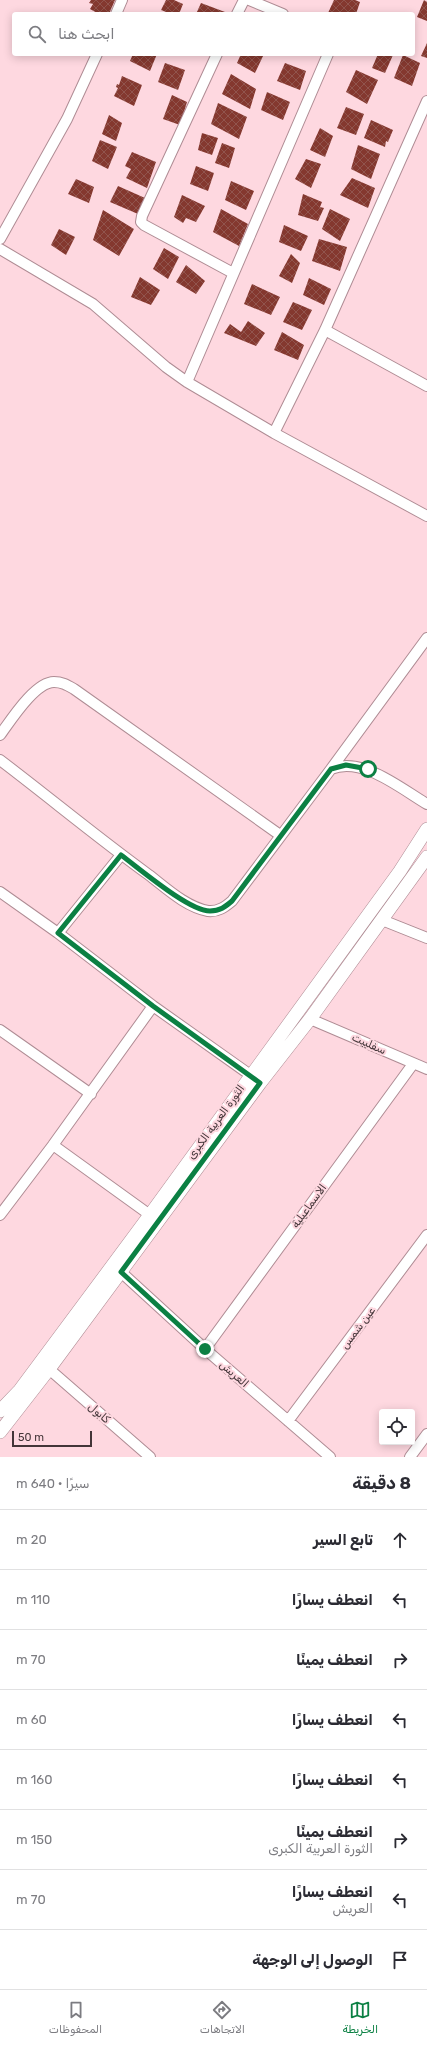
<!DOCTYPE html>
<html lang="ar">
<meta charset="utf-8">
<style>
body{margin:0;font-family:Rubik,Vazirmatn,sans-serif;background:#f2f2f3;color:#2b2b33;direction:rtl}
.controls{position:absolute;right:12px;bottom:12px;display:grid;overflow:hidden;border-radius:4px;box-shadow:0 2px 10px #0003}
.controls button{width:36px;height:36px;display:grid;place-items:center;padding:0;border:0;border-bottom:1px solid #e1e1e2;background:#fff;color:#2b2b33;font:20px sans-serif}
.scale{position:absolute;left:12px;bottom:10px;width:80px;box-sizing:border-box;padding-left:4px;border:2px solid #433538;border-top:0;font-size:11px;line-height:14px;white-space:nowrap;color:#433538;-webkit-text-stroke:3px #fed8e0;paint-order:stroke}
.stop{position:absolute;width:12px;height:12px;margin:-9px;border:3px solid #0b8043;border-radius:50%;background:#fff}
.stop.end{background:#0b8043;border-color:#fff;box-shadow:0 1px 4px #0008}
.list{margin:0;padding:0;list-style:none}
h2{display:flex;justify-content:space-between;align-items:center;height:52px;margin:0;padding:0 16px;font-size:17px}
h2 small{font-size:13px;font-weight:400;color:#7c7c81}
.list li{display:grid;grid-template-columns:26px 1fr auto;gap:12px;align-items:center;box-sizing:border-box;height:60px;padding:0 16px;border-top:1px solid #e1e1e2}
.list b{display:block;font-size:15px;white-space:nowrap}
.list p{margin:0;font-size:13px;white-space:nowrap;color:#7c7c81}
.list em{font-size:13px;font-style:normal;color:#7c7c81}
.icon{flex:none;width:22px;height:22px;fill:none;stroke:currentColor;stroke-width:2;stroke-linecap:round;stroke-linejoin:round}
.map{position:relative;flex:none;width:427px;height:1457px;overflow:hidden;direction:ltr}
.search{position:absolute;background:#fff;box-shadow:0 2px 10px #0003;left:12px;right:12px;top:12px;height:44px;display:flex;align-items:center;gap:10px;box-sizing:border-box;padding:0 14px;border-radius:4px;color:#7c7c81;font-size:15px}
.sheet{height:532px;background:#fff}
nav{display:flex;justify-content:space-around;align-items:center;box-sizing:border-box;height:56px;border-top:1px solid #e1e1e2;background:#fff;font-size:11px;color:#7c7c81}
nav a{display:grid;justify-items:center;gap:2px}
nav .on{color:#0b8043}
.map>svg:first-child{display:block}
.building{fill:url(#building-cross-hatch)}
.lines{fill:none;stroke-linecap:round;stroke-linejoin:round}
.minor-casing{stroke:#af8c94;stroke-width:12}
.tertiary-casing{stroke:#af8c94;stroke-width:14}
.minor{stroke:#fff;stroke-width:10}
.tertiary{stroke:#fff;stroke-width:13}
.route{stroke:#0b8043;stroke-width:5}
.labels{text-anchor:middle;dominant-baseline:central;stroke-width:4;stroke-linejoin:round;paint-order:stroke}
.street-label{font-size:11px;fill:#433538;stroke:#fed8e0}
</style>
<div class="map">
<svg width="427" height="1457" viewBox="0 0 427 1457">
<defs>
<pattern id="building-cross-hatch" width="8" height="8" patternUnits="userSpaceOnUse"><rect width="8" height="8" fill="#84382f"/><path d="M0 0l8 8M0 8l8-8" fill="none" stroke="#91544d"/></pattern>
</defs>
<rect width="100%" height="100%" fill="#fed8e0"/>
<path class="building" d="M91,0H115L109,14H99L90,9L93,4L89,3Z
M166,0H174L183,4L179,14H171L161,10Z
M334,0H355L360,2L356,14H330L328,13Z
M424,0L427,2V21L417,17Z
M201,3L225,12L224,14H196Z
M427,43V58L421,56Z
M133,54H157L150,71L130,61Z
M241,54H264L255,73L237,63Z
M378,54L393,55L385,73L372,68Z
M403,55L420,63L412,86L394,78Z
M165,63L185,70L178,90L158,82Z
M285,63L306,71L300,90L277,81Z
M356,70L378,80L367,104L346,92Z
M231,74L256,89L250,109L222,94Z
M122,76L142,85L134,106L114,96L118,88L116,87L117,84L119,85Z
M267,92L290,102L283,120L261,110Z
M172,95L187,102L180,125L163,119Z
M218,103L247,117L239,139L211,124Z
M346,107L364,114L356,135L337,128Z
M109,115L122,123L116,141L102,134Z
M371,120L393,130L388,142L386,141L385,147L364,138Z
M320,128L333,136L325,157L310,150Z
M202,133L218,138L212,155L198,150Z
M100,140L117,147L108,169L92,161Z
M222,143L235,148L229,168L215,163Z
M358,145L380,154L371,179L351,169Z
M132,152L156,162L147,188L126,178L131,169L125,166Z
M306,159L321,164L311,188L295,179Z
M196,166L214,173L208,191L190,184Z
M352,178L375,188L368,208L340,195Z
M76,179L94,187L89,203L68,194Z
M231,181L254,191L246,210L225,200Z
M118,186L145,198L138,214L110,202Z
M303,194L322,202L320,207L324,208L318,221L298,215Z
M182,195L205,206L196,222L186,218L183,223L174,217Z
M221,209L248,224L239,246L213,232Z
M330,209L350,219L340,241L322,229Z
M103,210L134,229L119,256L93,240Z
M284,225L308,236L301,251L279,242Z
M59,229L75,237L66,255L51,245Z
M319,239L347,247L340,271L312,261Z
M164,248L179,257L168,279L153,269Z
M291,254L300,263L292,283L279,276Z
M186,265L205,281L196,294L176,282Z
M140,277L160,290L151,305L131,297Z
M309,278L331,289L324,305L303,295Z
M252,284L280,297L271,315L244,304Z
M293,302L312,310L302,330L283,322Z
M248,321L265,333L256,346L224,333L230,324L241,332Z
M282,332L304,345L298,360L274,350Z"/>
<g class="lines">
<g class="minor-casing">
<path id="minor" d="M249,0L283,14
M116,14L122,0
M237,14L244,0
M217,54L142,216L141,222L144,225L233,273
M0,239L67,119L97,54
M0,249L93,304L166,367L187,382L274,433L427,516
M325,330L427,386
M187,382L328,54
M274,433L325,330L427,101
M0,735C11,720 35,682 54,682C62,682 67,685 74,689L280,835
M0,760C50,798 98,838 149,875C166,888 186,907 208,911C218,912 225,907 232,901L331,769C362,756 400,788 427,804
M331,769L427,638
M0,892L58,933L153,1006L256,1079
M382,920L427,938
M58,933L121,855
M310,1019L427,1069
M0,1030L91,1094
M53,1145L150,1215
M0,1215L53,1145L153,1006
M121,1272L205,1349L330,1457
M205,1349L413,1064
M49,1369L150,1457
M288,1421L427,1235
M410,1457L427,1434"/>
</g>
<g class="tertiary-casing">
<path id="tertiary" d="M0,1411L20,1390L150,1215L400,871L427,829
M0,1432L49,1369L260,1083L310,1019L427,857"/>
</g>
<use href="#minor" class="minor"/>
<use href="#tertiary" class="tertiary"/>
</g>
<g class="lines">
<path class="route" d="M205,1349L121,1272L260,1083L153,1006L58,933L121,855C140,869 189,911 210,911C220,911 225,907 232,901L331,769L346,765L368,769"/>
</g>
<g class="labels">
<g class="street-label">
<text transform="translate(369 1044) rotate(24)">سفلييت</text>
<text transform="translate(216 1122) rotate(-54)">الثورة العربية الكبرى</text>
<text transform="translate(309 1206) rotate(-54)">الاسماعيلية</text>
<text transform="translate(358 1328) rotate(-53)">عين شمس</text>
<text transform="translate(234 1374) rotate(41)">العريش</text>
<text transform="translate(99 1413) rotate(41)">كابول</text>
</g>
</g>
</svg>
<div class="controls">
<button><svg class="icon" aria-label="locate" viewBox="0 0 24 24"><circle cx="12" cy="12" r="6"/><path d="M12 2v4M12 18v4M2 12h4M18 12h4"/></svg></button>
</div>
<div class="scale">50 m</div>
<div class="stop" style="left:368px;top:769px"></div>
<div class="stop end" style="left:205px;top:1349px"></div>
<div class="search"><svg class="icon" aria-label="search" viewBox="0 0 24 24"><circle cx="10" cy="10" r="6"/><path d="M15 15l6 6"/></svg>ابحث هنا</div>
</div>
<section class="sheet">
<h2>8 دقيقة<small>سيرًا · 640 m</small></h2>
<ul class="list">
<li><svg class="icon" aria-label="ahead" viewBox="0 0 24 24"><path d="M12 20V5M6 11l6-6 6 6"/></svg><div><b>تابع السير</b></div><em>20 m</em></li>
<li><svg class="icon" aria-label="left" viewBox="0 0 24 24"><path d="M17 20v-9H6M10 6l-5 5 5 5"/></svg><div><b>انعطف يسارًا</b></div><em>110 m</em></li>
<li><svg class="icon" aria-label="right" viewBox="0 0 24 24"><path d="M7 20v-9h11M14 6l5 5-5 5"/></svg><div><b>انعطف يمينًا</b></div><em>70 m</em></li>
<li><svg class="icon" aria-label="left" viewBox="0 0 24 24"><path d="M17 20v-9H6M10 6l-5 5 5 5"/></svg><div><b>انعطف يسارًا</b></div><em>60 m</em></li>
<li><svg class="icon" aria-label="left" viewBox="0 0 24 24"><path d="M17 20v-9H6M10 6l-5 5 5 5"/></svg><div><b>انعطف يسارًا</b></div><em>160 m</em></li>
<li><svg class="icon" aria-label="right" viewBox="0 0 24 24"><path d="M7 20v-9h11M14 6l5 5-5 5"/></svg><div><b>انعطف يمينًا</b><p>الثورة العربية الكبرى</p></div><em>150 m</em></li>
<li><svg class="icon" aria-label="left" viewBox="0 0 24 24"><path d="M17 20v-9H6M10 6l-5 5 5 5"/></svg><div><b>انعطف يسارًا</b><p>العريش</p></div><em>70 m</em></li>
<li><svg class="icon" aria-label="arrive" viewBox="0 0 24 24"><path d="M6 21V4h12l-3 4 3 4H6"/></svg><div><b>الوصول إلى الوجهة</b></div></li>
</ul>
</section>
<nav>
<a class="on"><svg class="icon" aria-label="map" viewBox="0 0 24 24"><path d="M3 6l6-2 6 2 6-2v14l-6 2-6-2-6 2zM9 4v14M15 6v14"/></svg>الخريطة</a>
<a><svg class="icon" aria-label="directions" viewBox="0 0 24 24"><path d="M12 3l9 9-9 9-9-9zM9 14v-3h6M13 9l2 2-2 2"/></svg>الاتجاهات</a>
<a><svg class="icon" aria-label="saved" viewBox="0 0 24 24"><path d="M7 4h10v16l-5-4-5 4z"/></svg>المحفوظات</a>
</nav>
